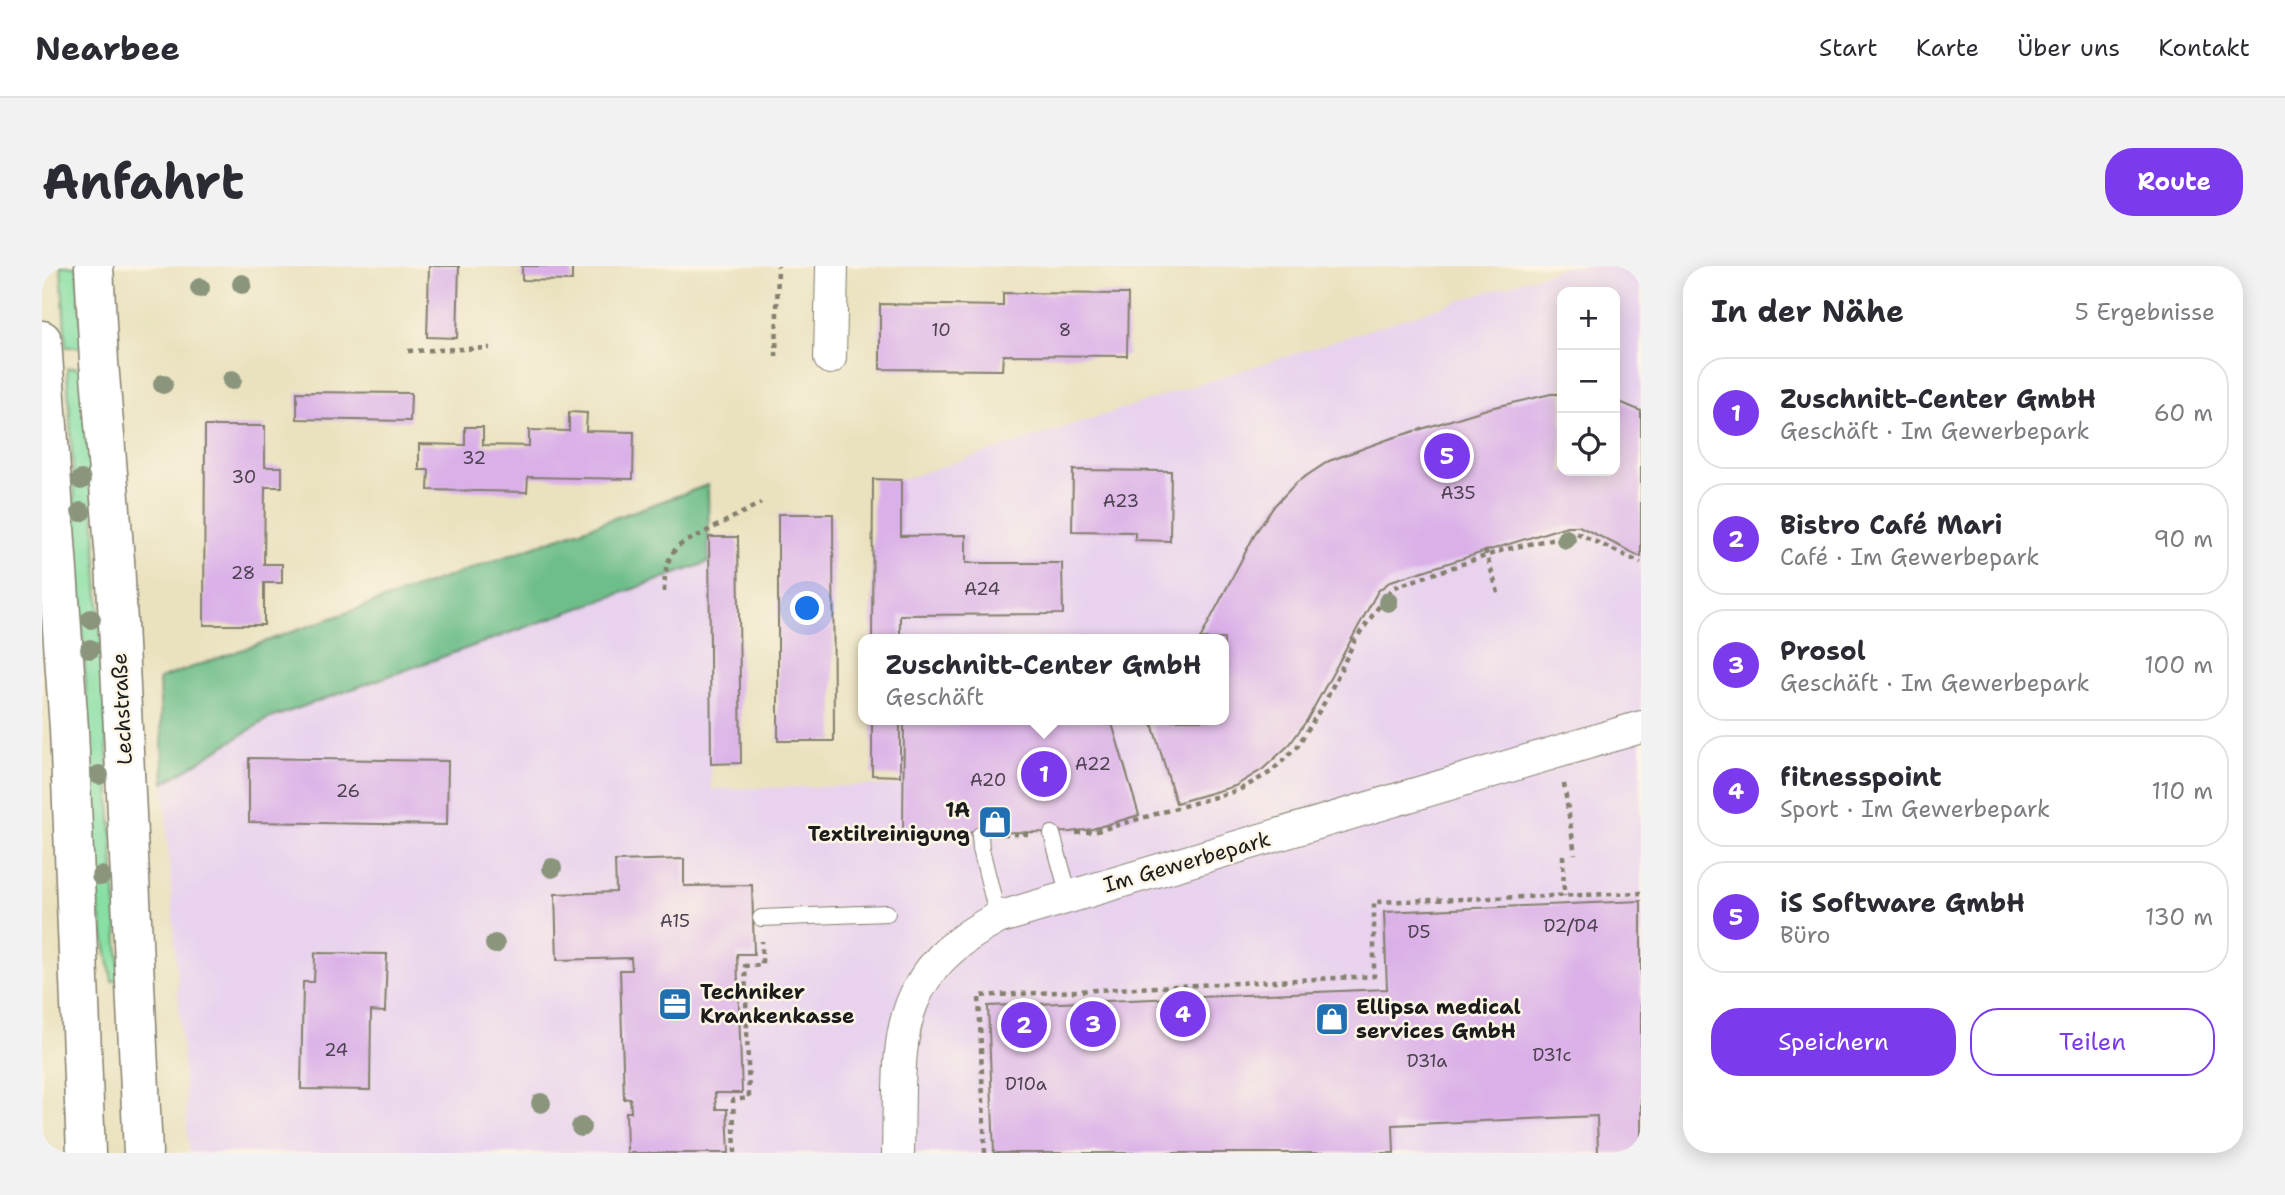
<!DOCTYPE html>
<html lang="de">
<meta charset="utf-8">
<style>
body{margin:0;font-family:"Shantell Sans",sans-serif;background:#f2f2f3;color:#2b2b33}
.controls{position:absolute;right:21px;top:21px;display:grid;overflow:hidden;border-radius:14px;box-shadow:0 4px 18px #0003}
.controls button{width:63px;height:63px;display:grid;place-items:center;padding:0;border:0;border-bottom:2px solid #e1e1e2;background:#fff;color:#2b2b33;font:35px sans-serif}
.you{position:absolute;left:766px;top:343px;width:24px;height:24px;margin:-18px;border:5px solid #fff;border-radius:50%;background:#1a73e8;box-shadow:0 0 0 10px #1a73e833}
.badge{display:grid;place-items:center;width:46px;height:46px;border-radius:50%;background:#7c3aed;color:#fff;font-size:23px;font-weight:700}
.pin{position:absolute;translate:-50% -50%;border:4px solid #fff;box-shadow:0 2px 7px #0006}
.popup{position:absolute;left:816px;top:368px;width:371px;height:91px;box-sizing:border-box;display:grid;place-content:center;border-radius:14px;background:#fff;filter:drop-shadow(0 2px 5px #0005);font-size:23px;white-space:nowrap;color:#7c7c81}
.popup b{font-size:26px;color:#2b2b33}
.popup::after{content:'';position:absolute;left:50%;top:100%;margin-left:-14px;border:14px solid transparent;border-top-color:#fff}
.list{margin:0;padding:0;list-style:none}
h2{display:flex;justify-content:space-between;align-items:center;height:91px;margin:0;padding:0 28px;font-size:30px}
h2 small{font-size:23px;font-weight:400;color:#7c7c81}
.list li{display:grid;grid-template-columns:46px 1fr auto;gap:21px;align-items:center;box-sizing:border-box;height:112px;margin:0 14px 14px;padding:0 14px;border:2px solid #e1e1e2;border-radius:28px}
.list b{display:block;font-size:26px;white-space:nowrap}
.list p{margin:0;font-size:23px;white-space:nowrap;color:#7c7c81}
.list em{font-size:23px;font-style:normal;color:#7c7c81}
.actions{display:flex;gap:14px;padding:21px 28px}
.actions a{flex:1;padding:16px 0;border:2px solid #7c3aed;border-radius:28px;text-align:center;font-size:24px;color:#7c3aed}
.actions .main{background:#7c3aed;color:#fff}
.icon{flex:none;width:38px;height:38px;fill:none;stroke:currentColor;stroke-width:2;stroke-linecap:round;stroke-linejoin:round}
.map{position:relative;flex:none;width:1599px;height:887px;overflow:hidden;border-radius:28px}
header{display:flex;align-items:center;gap:42px;box-sizing:border-box;height:98px;padding:0 35px;background:#fff;border-bottom:2px solid #e1e1e2}
header strong{font-size:33px}
nav{display:flex;gap:38px;margin-inline-start:auto;font-size:24px}
.intro{display:flex;align-items:center;justify-content:space-between;box-sizing:border-box;height:168px;padding:0 42px}
h1{margin:0;font-size:49px}
.button{padding:18px 32px;border-radius:28px;background:#7c3aed;color:#fff;font-size:24px;font-weight:700}
main{display:flex;gap:42px;padding:0 42px}
aside{flex:1;background:#fff;border-radius:28px;box-shadow:0 4px 18px #0003}
.map>svg:first-child{display:block}
.built{fill:#e8d2ee;fill-rule:evenodd}
.green{fill:#88dfa4;stroke:#527e60;stroke-width:2}
.forest{fill:#6ebe8a;stroke:#456d53;stroke-width:2}
.building{fill:#dab0e8}
.lines{fill:none;stroke-linecap:round;stroke-linejoin:round}
.lane-casing{stroke:#837f6e;stroke-width:18}
.street-casing{stroke:#837f6e;stroke-width:34}
.secondary-casing{stroke:#837f6e;stroke-width:41}
.path{stroke:#837f6e;stroke-width:4.5;stroke-dasharray:5 5;stroke-linecap:butt}
.lane{stroke:#fff;stroke-width:16}
.street{stroke:#fff;stroke-width:32}
.secondary{stroke:#fff;stroke-width:38}
.tree{fill:#8a957c}
.labels{text-anchor:middle;dominant-baseline:central;stroke-width:5;stroke-linejoin:round;paint-order:stroke}
.number-label{font-size:18px;fill:#4c414f}
.street-label{font-size:21px;fill:#1c1c1c;stroke:#fcf5e5}
.poi-label{font-size:21px;font-weight:bold;fill:#1c1c1c;stroke:#fcf5e5;text-anchor:start}
</style>
<header>
<strong>Nearbee</strong>
<nav><a>Start</a><a>Karte</a><a>Über uns</a><a>Kontakt</a></nav>
</header>
<div class="intro"><h1>Anfahrt</h1><a class="button">Route</a></div>
<main>
<div class="map">
<svg width="1599" height="887" viewBox="0 0 1599 887">
<rect width="100%" height="100%" fill="#fcf5e5"/>
<filter id="ink" filterUnits="userSpaceOnUse"><feTurbulence type="fractalNoise" baseFrequency=".0143" numOctaves="2"/><feDisplacementMap in="SourceGraphic" scale="14" xChannelSelector="R" yChannelSelector="G"/><feConvolveMatrix kernelMatrix="1 2 1 2 8 2 1 2 1" color-interpolation-filters="sRGB"/></filter>
<filter id="wash" filterUnits="userSpaceOnUse"><feTurbulence type="fractalNoise" baseFrequency=".00686" numOctaves="4" result="noise"/><feDisplacementMap in="SourceGraphic" scale="28" xChannelSelector="R" yChannelSelector="G"/><feGaussianBlur stdDeviation="1.57" result="paint"/><feColorMatrix in="noise" values="0 0 0 0 0 0 0 0 0 0 0 0 0 0 0 0 0 1.4 0 .05"/><feComposite in="paint" operator="in"/></filter>
<g filter="url(#wash)">
<rect width="100%" height="100%" fill="#eae2bf"/>
<path class="built" d="M1526,0H1599V887H147L122,517L226,453L667,296L669,523L857,519L858,454H1182V373H858L859,214ZM1520,26H1573V205H1520Z"/>
<path class="green" d="M19,0H35L41,81H24Z
M44,101L78,713L70,715L57,642L25,102Z"/>
<path class="forest" d="M666,219L667,296L226,453L122,517L117,413Z"/>
<g id="blocks">
<path class="building" d="M387,0H417L415,72L385,71Z
M480,0H530V15L480,14Z
M961,27L1086,28L1085,90L961,89L960,104L838,103V38L961,40Z
M255,126L369,127L368,155L255,153Z
M1509,128H1520V205H1573V134L1599,145V291L1537,260H1525L1349,315L1336,325L1265,454L1248,478L1221,503L1193,520L1134,537L1109,454H1182V373H1158L1214,266L1233,239L1255,216L1287,195L1347,173L1448,142Z
M527,146L545,147L544,165L592,166L591,213L486,211L485,226L386,224L387,204H377V178L423,179V161H441V179L487,180V164L527,165Z
M163,160H223V201H240V221H223L222,298H240V317H222V359H162Z
M1031,204L1129,205L1128,275L1093,274V266L1030,265Z
M831,213L859,214V270L924,269V297H1020L1021,348L858,349V373H830Z
M736,248H791L792,475H736Z
M667,271H696L699,497L669,498Z
M830,454H858V510L830,509Z
M862,454H1069L1097,549L1050,563L1028,566L861,567Z
M207,492L406,495L405,559L207,556Z
M642,593V620L710,619L712,688H695L700,827H673L674,843H685L687,887H585L584,846H589L588,832L582,833L578,704H590L589,692L515,694L513,628L574,626L573,595Z
M1599,635V887H1556L1555,850L1351,859L1352,887H952L946,740L1345,723L1342,646Z
M273,687L345,688L343,746L329,745L328,824L259,823L261,716H272Z"/>
</g>
</g>
<g filter="url(#ink)">
<use href="#blocks" fill-opacity="0" stroke="#837f6e" stroke-width="2"/>
<g class="lines">
<g class="lane-casing">
<path id="lane" d="M1010,568L1027,630
M938,569L939,583L956,652
M719,652L845,647"/>
</g>
<g class="street-casing">
<path id="street" d="M788,92L790,0
M856,887C859,778 845,710 956,652L1599,461"/>
</g>
<g class="secondary-casing">
<path id="secondary" d="M52,0L57,96L73,294L101,887
M0,74L27,463L44,887"/>
</g>
<path class="path" d="M366,85L448,82
M734,91L736,0
M1443,284L1457,330
M622,326C623,307 623,295 636,280L719,237
M1522,518L1533,588
M1034,567L1055,565L1197,524L1229,506L1255,481L1284,434L1313,374L1350,322L1461,284L1535,267L1599,297
M961,568H987
M844,570L913,569
M1521,589L1522,630
M693,887L691,834L707,832L703,700L720,699V675
M943,887L937,730L1332,710V636L1599,627"/>
<use href="#lane" class="lane"/>
<use href="#street" class="street"/>
<use href="#secondary" class="secondary"/>
</g>
<g class="tree">
<circle cx="200" cy="18" r="10"/>
<circle cx="158" cy="22" r="10"/>
<circle cx="190" cy="114" r="10"/>
<circle cx="121" cy="118" r="10"/>
<circle cx="39" cy="214" r="10"/>
<circle cx="39" cy="246" r="10"/>
<circle cx="1524" cy="273" r="10"/>
<circle cx="1346" cy="336" r="10"/>
<circle cx="49" cy="353" r="10"/>
<circle cx="48" cy="383" r="10"/>
<circle cx="57" cy="509" r="10"/>
<circle cx="510" cy="602" r="10"/>
<circle cx="59" cy="610" r="10"/>
<circle cx="453" cy="678" r="10"/>
<circle cx="499" cy="837" r="10"/>
<circle cx="539" cy="861" r="10"/>
</g>
</g>
<defs>
<g id="shop-square" transform="scale(1.75)"><rect x="-9" y="-9" width="18" height="18" rx="4" fill="#1f6fb2" stroke="#fcf5e5"/><path d="M-5-2.5h2.3a2.7 3.5 0 0 1 5.4 0H5L5.5 6h-11ZM-1.5-2.5h3a1.5 2.3 0 0 0-3 0Z" fill="#fff"/></g>
<g id="office-square" transform="scale(1.75)"><rect x="-9" y="-9" width="18" height="18" rx="4" fill="#1f6fb2" stroke="#fcf5e5"/><path d="M-6-3h4V-5.5h4V-3h4V5H-6ZM-1-4.5V-3h2v-1.5ZM-6 0V1H6V0Z" fill="#fff"/></g>
</defs>
<g fill-rule="evenodd">
<use href="#shop-square" x="953" y="556"/>
<use href="#office-square" x="633" y="738"/>
<use href="#shop-square" x="1290" y="753"/>
</g>
<g class="labels">
<g class="number-label">
<text x="899" y="64">10</text>
<text x="1023" y="64">8</text>
<text x="432" y="192">32</text>
<text x="202" y="211">30</text>
<text x="1416" y="227">A35</text>
<text x="1079" y="235">A23</text>
<text x="201" y="307">28</text>
<text x="940" y="323">A24</text>
<text x="1051" y="498">A22</text>
<text x="946" y="514">A20</text>
<text x="306" y="525">26</text>
<text x="633" y="655">A15</text>
<text x="1529" y="660">D2/D4</text>
<text x="1377" y="666">D5</text>
<text x="294" y="784">24</text>
<text x="1510" y="789">D31c</text>
<text x="1385" y="795">D31a</text>
<text x="984" y="818">D10a</text>
</g>
<g class="street-label">
<text transform="translate(80 443) rotate(-93)">Lechstraße</text>
<text transform="translate(1145 596) rotate(-16)">Im Gewerbepark</text>
</g>
<g class="poi-label">
<text x="928" y="544" text-anchor="end">1A<tspan x="928" dy="24">Textilreinigung</tspan></text>
<text x="658" y="726">Techniker<tspan x="658" dy="24">Krankenkasse</tspan></text>
<text x="1314" y="741">Ellipsa medical<tspan x="1314" dy="24">services GmbH</tspan></text>
</g>
</g>
</svg>
<div class="controls">
<button>+</button>
<button>−</button>
<button><svg class="icon" aria-label="locate" viewBox="0 0 24 24"><circle cx="12" cy="12" r="6"/><path d="M12 2v4M12 18v4M2 12h4M18 12h4"/></svg></button>
</div>
<div class="you"></div>
<div class="pin badge" style="left:1002px;top:508px">1</div>
<div class="popup"><b>Zuschnitt-Center GmbH</b>Geschäft</div>
<div class="pin badge" style="left:982px;top:759px">2</div>
<div class="pin badge" style="left:1051px;top:758px">3</div>
<div class="pin badge" style="left:1141px;top:748px">4</div>
<div class="pin badge" style="left:1405px;top:190px">5</div>
</div>
<aside>
<h2>In der Nähe<small>5 Ergebnisse</small></h2>
<ul class="list">
<li><span class="badge">1</span><div><b>Zuschnitt-Center GmbH</b><p>Geschäft · Im Gewerbepark</p></div><em>60 m</em></li>
<li><span class="badge">2</span><div><b>Bistro Café Mari</b><p>Café · Im Gewerbepark</p></div><em>90 m</em></li>
<li><span class="badge">3</span><div><b>Prosol</b><p>Geschäft · Im Gewerbepark</p></div><em>100 m</em></li>
<li><span class="badge">4</span><div><b>fitnesspoint</b><p>Sport · Im Gewerbepark</p></div><em>110 m</em></li>
<li><span class="badge">5</span><div><b>iS Software GmbH</b><p>Büro</p></div><em>130 m</em></li>
</ul>
<div class="actions"><a class="main">Speichern</a><a>Teilen</a></div>
</aside>
</main>
